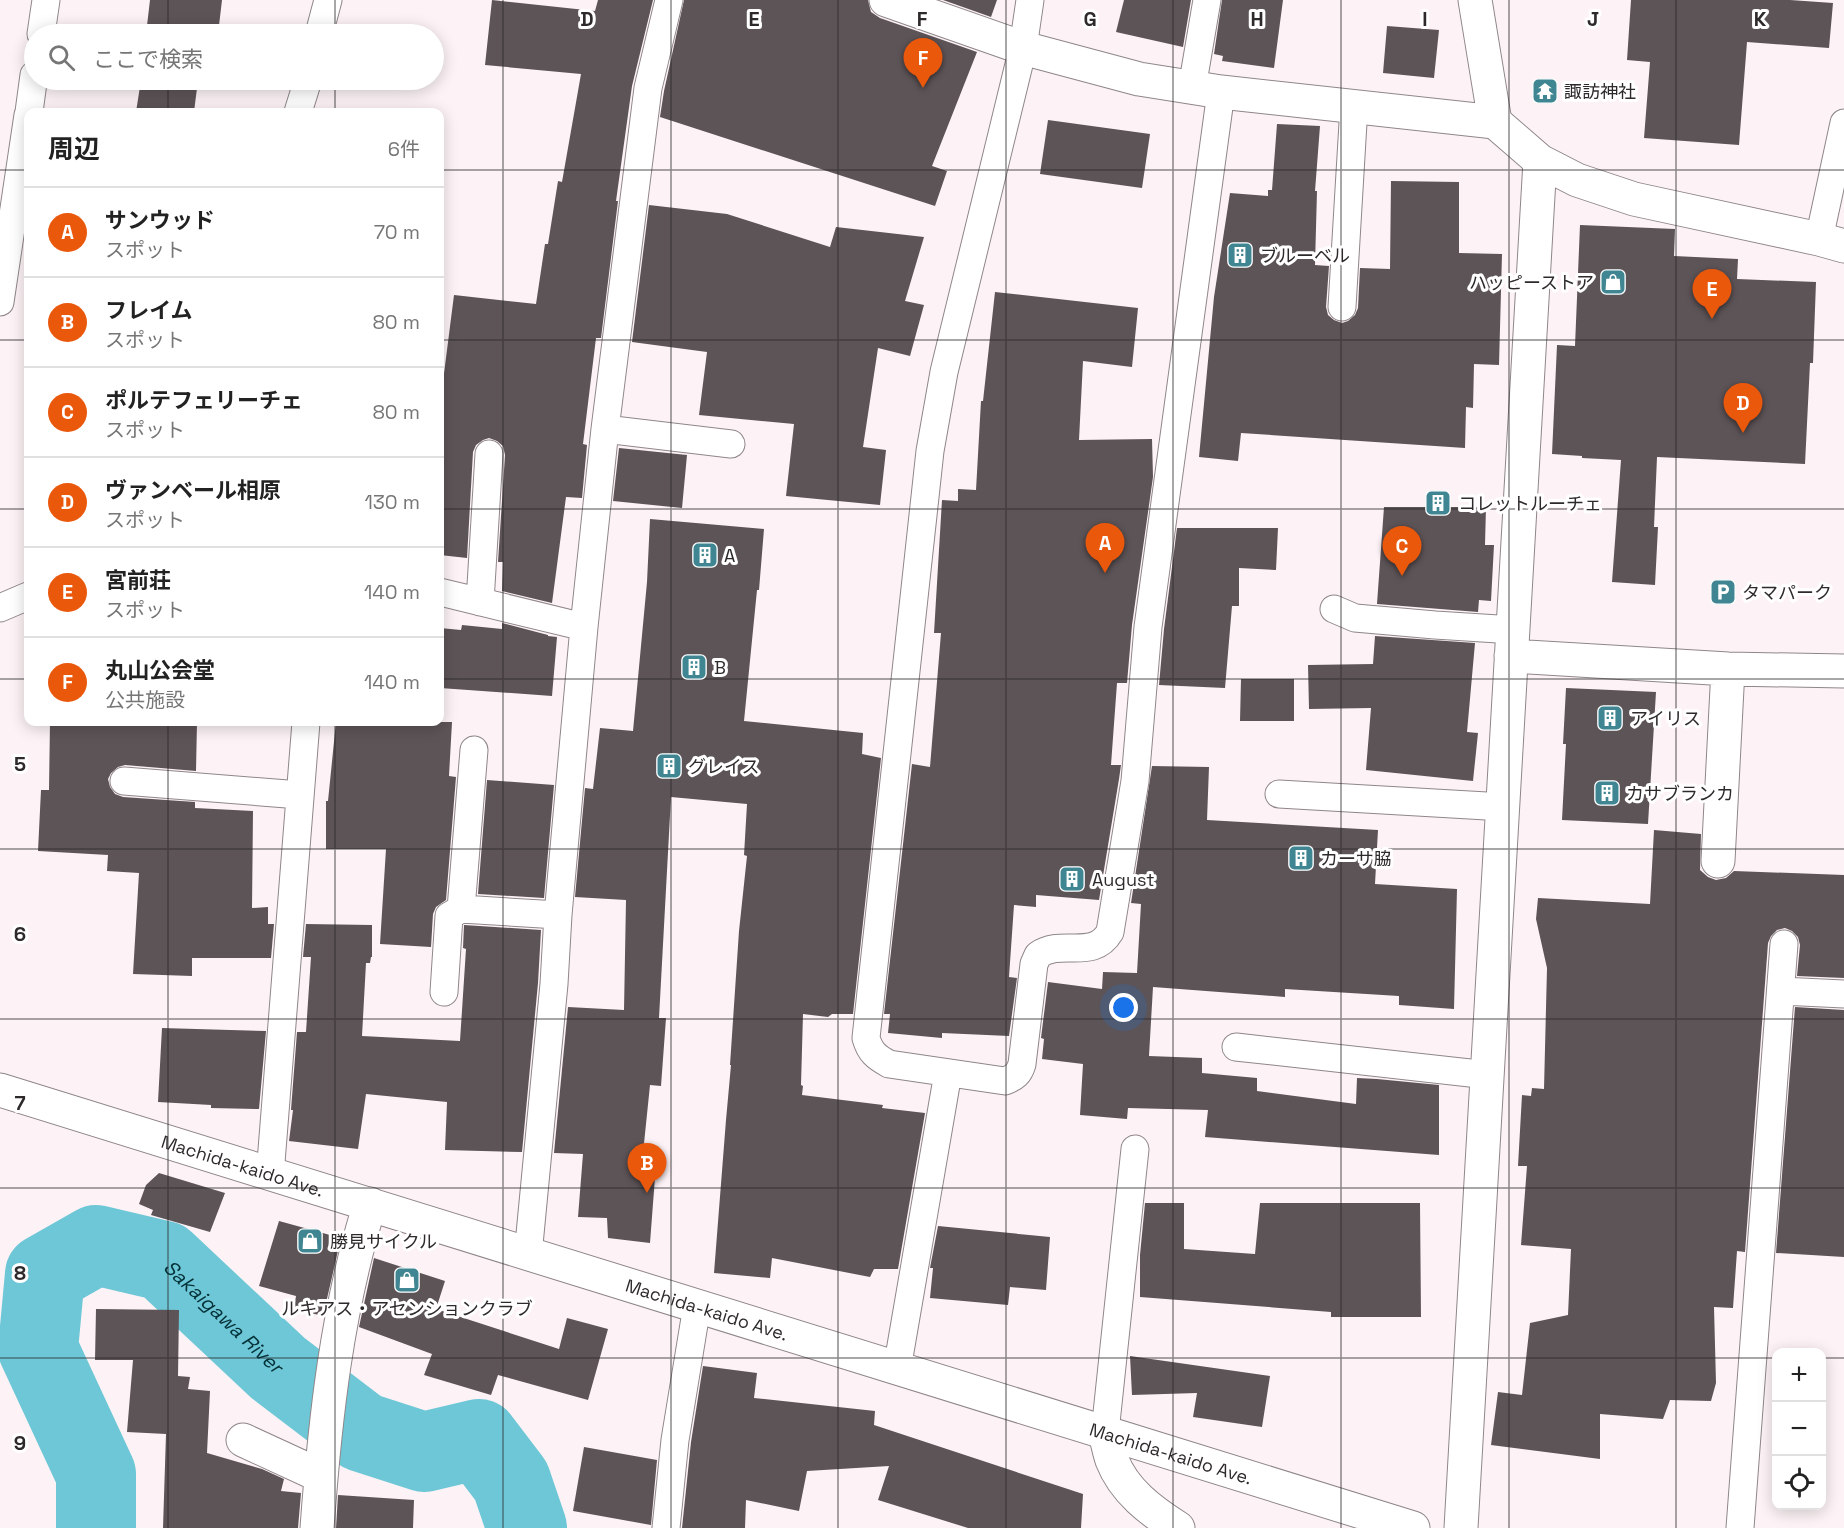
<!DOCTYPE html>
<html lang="ja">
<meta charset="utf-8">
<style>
body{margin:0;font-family:"Space Grotesk","Noto Sans JP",sans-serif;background:#f2f2f2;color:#222}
.controls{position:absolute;right:18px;bottom:18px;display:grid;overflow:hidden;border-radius:12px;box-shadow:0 3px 15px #0003}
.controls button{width:54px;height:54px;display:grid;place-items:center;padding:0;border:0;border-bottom:2px solid #e0e0e0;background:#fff;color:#222;font:30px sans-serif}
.you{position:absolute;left:1124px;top:1008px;width:21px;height:21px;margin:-15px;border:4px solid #fff;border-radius:50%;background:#1a73e8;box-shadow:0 0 0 9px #1a73e833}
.badge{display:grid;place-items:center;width:39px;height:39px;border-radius:50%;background:#ea580c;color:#fff;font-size:20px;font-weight:700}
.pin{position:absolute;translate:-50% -50px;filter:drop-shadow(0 2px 3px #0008)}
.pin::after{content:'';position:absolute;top:32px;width:21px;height:18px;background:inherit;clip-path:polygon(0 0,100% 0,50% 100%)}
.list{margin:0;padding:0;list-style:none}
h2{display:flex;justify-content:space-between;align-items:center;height:78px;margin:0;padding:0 24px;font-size:26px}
h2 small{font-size:20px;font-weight:400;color:#767676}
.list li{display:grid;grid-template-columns:39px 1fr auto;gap:18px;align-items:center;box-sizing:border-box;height:90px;padding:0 24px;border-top:2px solid #e0e0e0}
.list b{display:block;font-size:22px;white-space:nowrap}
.list p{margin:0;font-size:20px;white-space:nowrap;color:#767676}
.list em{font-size:20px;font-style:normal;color:#767676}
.icon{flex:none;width:33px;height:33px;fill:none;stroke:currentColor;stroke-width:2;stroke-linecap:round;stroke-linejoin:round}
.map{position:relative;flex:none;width:1844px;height:1528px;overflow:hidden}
.search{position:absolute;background:#fff;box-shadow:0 3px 15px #0003;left:24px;top:24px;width:420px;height:66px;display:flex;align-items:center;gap:15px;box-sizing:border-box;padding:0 21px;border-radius:33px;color:#767676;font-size:22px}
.panel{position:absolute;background:#fff;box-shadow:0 3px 15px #0003;left:24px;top:108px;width:420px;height:618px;border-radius:12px}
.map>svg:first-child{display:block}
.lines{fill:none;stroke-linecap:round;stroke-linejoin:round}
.river{stroke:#6ec7d6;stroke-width:80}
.building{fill:#5d5457}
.lane-casing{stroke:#8f8688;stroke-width:29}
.street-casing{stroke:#8f8688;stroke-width:35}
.secondary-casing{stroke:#8f8688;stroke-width:35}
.primary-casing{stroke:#8f8688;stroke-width:35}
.lane{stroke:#fff;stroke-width:27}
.street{stroke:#fff;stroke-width:33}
.secondary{stroke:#fff;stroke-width:33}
.primary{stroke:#fff;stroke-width:33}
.grid{fill:none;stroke:#2e2a2b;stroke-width:1.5;stroke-opacity:0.55}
.labels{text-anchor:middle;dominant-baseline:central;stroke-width:6;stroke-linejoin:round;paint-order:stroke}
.poi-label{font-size:18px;fill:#2e2a2b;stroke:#fff;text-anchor:start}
.street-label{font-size:18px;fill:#2e2a2b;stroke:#fff}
.water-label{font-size:20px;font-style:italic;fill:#033037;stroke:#fff}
.grid-label{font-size:20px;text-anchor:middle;font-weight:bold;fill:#2e2a2b;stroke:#fff;stroke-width:6;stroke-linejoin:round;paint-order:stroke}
</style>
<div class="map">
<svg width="1844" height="1528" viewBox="0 0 1844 1528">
<rect width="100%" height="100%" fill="#fdf3f6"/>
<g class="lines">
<path class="river" id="s1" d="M96,1528V1474L38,1349L45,1274L96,1245L164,1261L278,1368L362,1432L424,1452L479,1439L511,1481L527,1528"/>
</g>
<path class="building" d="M150,0H222L218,34H146Z
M492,0L595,11L598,0H653L632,86L616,201H618L601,338H596L583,444L587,445L582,498L566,497L552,603L502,591L503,562H498L505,455L503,446L497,441L489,438L483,440L476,445L473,452L467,558L440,555V405L454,295L536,304L545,244H548L558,181L562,182L581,74L485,65Z
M684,0H868L871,12L880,18L977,52L932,166L947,171L935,206L660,117L664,91Z
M943,0H997L991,17Z
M1124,0H1191L1183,47L1116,32Z
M1222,0H1283L1274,68L1222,61L1223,56L1214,54Z
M1631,0H1790L1833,3L1829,48L1747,42L1739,145L1644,138L1650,62L1627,60Z
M1387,26L1439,30L1434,78L1383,73Z
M141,80H198L194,112H136Z
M1048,120L1150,134L1142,188L1040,174Z
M1277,124L1320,126L1315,191H1317L1315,265L1329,266L1326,307L1328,315L1334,320L1342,323L1348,321L1355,315L1358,308L1360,268L1390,269L1391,181L1459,182V253L1502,254L1499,365L1474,364L1473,408L1466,407L1465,448L1241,433L1238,461L1199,457L1214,297L1230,193L1268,196V190H1272Z
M649,205L727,214L830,247L836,227L924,237L905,301L924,305L910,356L878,348L863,447L886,450L880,505L786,496L794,424L699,415L707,352L632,342Z
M1580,225L1675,229L1674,256L1738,259L1737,279L1816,282L1813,363H1810L1805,464L1657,457L1654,527H1658L1655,585L1612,582L1621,460L1582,458V456L1552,454L1557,345L1575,346Z
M995,292L1138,308L1132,367L1083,361L1079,440L1152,439L1153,477L1132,625L1127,683H1117L1111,765H1121L1119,779L1099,900L1036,895V907L1014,905L1009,977L1017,978L1009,1036L942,1033V1038L888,1033L890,1014H884L912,764L930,767L941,633H934L942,500L958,501V489L976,490L981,401H983Z
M619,448L687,455L682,508L613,501Z
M1384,507H1486L1485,545H1494L1491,601L1479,600L1478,612L1377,604Z
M650,519L764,529L759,590H757L744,721L863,733L862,754L881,758L853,1014H832L828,1017L803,1014L801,1085L803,1086L802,1095L883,1105L882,1108L925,1113L898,1269H874L870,1277L772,1258L770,1278L714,1273L726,1120L731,1065H730L739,931L747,856L744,855L747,804L671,797L659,1018H666L661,1086L650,1085L642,1163L656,1164L650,1243L608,1238L607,1218L578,1217L583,1154L554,1153L568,1007L624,1010L626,900L575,897L585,788L593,789L600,728L633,731L647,582Z
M1177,528H1278L1276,570L1239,568V606H1232L1225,688L1159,685L1164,629Z
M502,623L548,635V636L557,637L552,696L440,688V628L461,630L462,625L502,629Z
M1375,636L1475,643L1467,732L1478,733L1473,781L1366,770L1371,708L1309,709L1308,665L1373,664Z
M1241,679H1294V721H1240Z
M1566,688L1656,692L1648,824L1562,820L1566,744H1563Z
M50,722H197L196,771L125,765L118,767L111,773L108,779L110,787L115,794L123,797L195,802V808L253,811L252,908L268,907V924H274L271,958H192V976L133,974L139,873L107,871L108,855L38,851L41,790H49Z
M336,722H452L449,776L456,777L446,900L436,907L433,914L431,947L380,944L386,849H326V801H328Z
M1152,766L1209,767L1207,820L1378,830L1375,884L1457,889L1454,1009L1399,1005V996L1285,989V997L1153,987L1149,1056L1202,1058V1073L1257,1078V1091L1356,1104L1357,1078L1377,1079L1439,1085V1155L1205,1137L1208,1110L1128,1108L1127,1119L1080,1115L1083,1064L1042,1059L1044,1039L1041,1038L1048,982L1102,989L1103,972L1137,973L1141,904L1131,903Z
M487,780L554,785L544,898L478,894Z
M1654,830L1701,834L1700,870L1708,877L1716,880L1726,878L1734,871L1844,875V978L1797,976L1800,945L1798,937L1792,931L1785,928L1777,930L1771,936L1768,943L1745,1252L1737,1251L1733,1308L1714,1307L1716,1383L1711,1401L1670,1400L1663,1419L1600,1414V1459L1491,1445L1498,1392L1522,1395L1530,1323L1568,1315L1571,1249L1521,1245L1527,1166H1518L1522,1095L1531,1096L1532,1088L1544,1089L1547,968L1536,919L1538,898L1650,904Z
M306,924L372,925V957H371L370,963H366L362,1036L460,1041L466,949L463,948L464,925L541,930L538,983L522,1152L445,1150L447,1102L366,1094L358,1149L289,1141L293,1110H291L297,1032H306L311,957H303Z
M1795,1007L1844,1010V1257L1776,1253Z
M162,1028L266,1031L259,1109L211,1108V1105L158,1102Z
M159,1173L225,1193L210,1232L151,1215L153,1210L139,1204L146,1185Z
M1145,1203H1184V1249L1255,1254L1260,1203H1420L1421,1317H1331V1312L1140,1297V1255Z
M279,1221L341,1238L323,1316L294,1309L296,1296L259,1286Z
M938,1226L1050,1237L1046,1290L1010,1287L1008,1305L930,1298L933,1268H930Z
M374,1258L445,1281L436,1309L559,1349L567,1318L608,1329L588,1400L498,1375L491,1395L424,1375L432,1354L359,1327Z
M96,1309L179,1310L178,1376L190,1377L188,1389L210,1391L207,1453L262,1469L284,1479L281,1491L301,1493L298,1528H163L166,1434L127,1432L133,1360H95Z
M1130,1356L1270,1376L1262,1427L1193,1417L1197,1393L1132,1395Z
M703,1366L757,1373L754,1398L875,1411L874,1425L1083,1494L1081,1528H968L878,1500L889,1466L807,1471L799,1511L746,1500L745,1528H682L691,1442Z
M584,1447L657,1460L651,1525L573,1511Z
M338,1495L414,1500L413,1528H336Z"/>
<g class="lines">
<g class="lane-casing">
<path id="lane" d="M1030,0L1023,48L944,372L930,451L866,1038C870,1052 876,1057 889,1064L1005,1081C1015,1077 1019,1074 1022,1064L1034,964L1038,955C1062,938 1093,961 1110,932L1135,781L1148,627L1221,92
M41,34L46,0
M319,34L328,0
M1192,88L1207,0
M29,112L34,75
M298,112L308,80
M1819,239L1844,123
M0,302L28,115
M1342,307L1354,106
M605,429L731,444
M440,592L584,627
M480,602L489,454
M0,608L28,596
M1334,609L1355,618L1435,625L1514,630
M124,781L300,795
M1279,794L1504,807
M461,909L558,915
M1781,991L1844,994
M444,992L449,916L461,909L474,750
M1236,1047L1488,1075
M270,1175L306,722
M528,1255L554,984L558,915L584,627L605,429L648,88L669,0
M897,1369L948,1073
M1105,1432L1135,1149
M666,1528L675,1440L697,1306
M1740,1528L1784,944"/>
</g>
<g class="street-casing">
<path id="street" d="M1540,161L1577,180L1634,199L1819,239L1844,246
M1511,656L1728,669L1844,671
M1718,861L1728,669
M1105,1432C1107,1441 1109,1451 1112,1460C1124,1491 1151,1511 1178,1528
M243,1440L321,1476
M317,1528C325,1419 337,1309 370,1204
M1461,1528L1540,161L1495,122"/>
</g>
<g class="secondary-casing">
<path id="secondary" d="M886,0L1023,48L1139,79L1221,92L1495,122L1475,0"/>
</g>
<g class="primary-casing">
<g id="primary">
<path id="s2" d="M0,1090L1413,1528"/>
</g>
</g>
<use href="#lane" class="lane"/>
<use href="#street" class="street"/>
<use href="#secondary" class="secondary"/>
<use href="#primary" class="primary"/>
</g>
<path class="grid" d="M168,0V34M335,0V34M503,0V1528M671,0V1528M838,0V1528M1006,0V1528M1173,0V1528M1341,0V1528M1509,0V1528M1676,0V1528M168,80V112M335,80V112M0,170H28M440,170H1844M0,340H28M440,340H1844M0,509H28M440,509H1844M0,679H28M440,679H1844M168,722V1528M335,722V1528M0,849H1844M0,1019H1844M0,1188H1844M0,1358H1776M1822,1358H1844"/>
<defs>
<g id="temple-square" transform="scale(1.35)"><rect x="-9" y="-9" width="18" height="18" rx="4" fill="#408692" stroke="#fff"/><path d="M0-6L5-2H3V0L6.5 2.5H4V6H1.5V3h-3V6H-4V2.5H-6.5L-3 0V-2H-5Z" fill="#fff"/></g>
<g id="building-square" transform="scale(1.35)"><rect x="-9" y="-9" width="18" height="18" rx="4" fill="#408692" stroke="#fff"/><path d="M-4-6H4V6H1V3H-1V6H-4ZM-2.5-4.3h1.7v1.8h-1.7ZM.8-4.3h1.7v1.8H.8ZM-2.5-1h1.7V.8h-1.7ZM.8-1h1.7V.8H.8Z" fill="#fff"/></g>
<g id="shop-square" transform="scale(1.35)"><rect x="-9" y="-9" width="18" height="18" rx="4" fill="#408692" stroke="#fff"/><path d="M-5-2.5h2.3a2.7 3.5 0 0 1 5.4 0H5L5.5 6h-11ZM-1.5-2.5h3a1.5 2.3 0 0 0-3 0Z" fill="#fff"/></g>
<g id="parking-square" transform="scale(1.35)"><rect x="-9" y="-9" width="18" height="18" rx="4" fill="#408692" stroke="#fff"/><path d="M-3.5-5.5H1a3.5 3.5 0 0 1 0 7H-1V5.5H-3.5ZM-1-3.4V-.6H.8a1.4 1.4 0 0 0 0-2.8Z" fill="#fff"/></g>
</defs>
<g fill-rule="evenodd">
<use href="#temple-square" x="1545" y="91"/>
<use href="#building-square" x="1240" y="255"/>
<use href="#shop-square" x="1613" y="282"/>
<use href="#building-square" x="1438" y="503"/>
<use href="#building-square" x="705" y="555"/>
<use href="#parking-square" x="1723" y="592"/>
<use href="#building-square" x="694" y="667"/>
<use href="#building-square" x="1610" y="718"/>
<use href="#building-square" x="669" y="766"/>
<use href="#building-square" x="1607" y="793"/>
<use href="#building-square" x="1301" y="858"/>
<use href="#building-square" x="1072" y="879"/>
<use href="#shop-square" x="310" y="1241"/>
<use href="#shop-square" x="407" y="1280"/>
</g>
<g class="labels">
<g class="poi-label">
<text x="1564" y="91">諏訪神社</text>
<text x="1260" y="255">ブルーベル</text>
<text x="1594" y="282" text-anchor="end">ハッピーストア</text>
<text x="1458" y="503">コレットルーチェ</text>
<text x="724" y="555">A</text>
<text x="1742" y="592">タマパーク</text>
<text x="714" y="667">B</text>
<text x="1630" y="718">アイリス</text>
<text x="688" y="766">グレイス</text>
<text x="1626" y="793">カサブランカ</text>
<text x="1320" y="858">カーサ脇</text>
<text x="1092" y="879">August</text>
<text x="330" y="1241">勝見サイクル</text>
<text x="407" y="1308" text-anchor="middle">ルキアス・アセンションクラブ</text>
</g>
<g class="street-label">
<text stroke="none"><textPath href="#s2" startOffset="254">Machida-kaido Ave.</textPath></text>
<text stroke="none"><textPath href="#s2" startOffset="740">Machida-kaido Ave.</textPath></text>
<text stroke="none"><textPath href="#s2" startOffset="1226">Machida-kaido Ave.</textPath></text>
</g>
<g class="water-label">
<text stroke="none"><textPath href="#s1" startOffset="477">Sakaigawa River</textPath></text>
</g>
</g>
<g class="grid-label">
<text x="587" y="26">D</text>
<text x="754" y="26">E</text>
<text x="922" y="26">F</text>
<text x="1090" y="26">G</text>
<text x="1257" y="26">H</text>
<text x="1425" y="26">I</text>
<text x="1593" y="26">J</text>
<text x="1760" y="26">K</text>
<text x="20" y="771">5</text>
<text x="20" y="941">6</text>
<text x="20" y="1110">7</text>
<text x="20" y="1280">8</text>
<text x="20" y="1450">9</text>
</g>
</svg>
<div class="controls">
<button>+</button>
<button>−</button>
<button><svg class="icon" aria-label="locate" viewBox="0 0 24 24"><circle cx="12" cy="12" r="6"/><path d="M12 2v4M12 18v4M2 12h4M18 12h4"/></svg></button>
</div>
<div class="you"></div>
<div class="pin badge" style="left:1105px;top:573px">A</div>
<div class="pin badge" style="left:647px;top:1193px">B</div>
<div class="pin badge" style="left:1402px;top:576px">C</div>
<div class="pin badge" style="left:1743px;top:433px">D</div>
<div class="pin badge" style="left:1712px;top:319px">E</div>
<div class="pin badge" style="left:923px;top:88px">F</div>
<div class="search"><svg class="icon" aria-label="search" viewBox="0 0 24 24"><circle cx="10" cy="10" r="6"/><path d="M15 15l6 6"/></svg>ここで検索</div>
<section class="panel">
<h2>周辺<small>6件</small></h2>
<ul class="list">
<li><span class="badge">A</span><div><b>サンウッド</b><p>スポット</p></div><em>70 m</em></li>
<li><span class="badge">B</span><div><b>フレイム</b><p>スポット</p></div><em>80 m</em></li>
<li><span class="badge">C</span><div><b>ポルテフェリーチェ</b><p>スポット</p></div><em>80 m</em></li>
<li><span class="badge">D</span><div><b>ヴァンベール相原</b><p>スポット</p></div><em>130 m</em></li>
<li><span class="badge">E</span><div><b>宮前荘</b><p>スポット</p></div><em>140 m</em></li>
<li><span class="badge">F</span><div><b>丸山公会堂</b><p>公共施設</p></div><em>140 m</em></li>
</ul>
</section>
</div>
